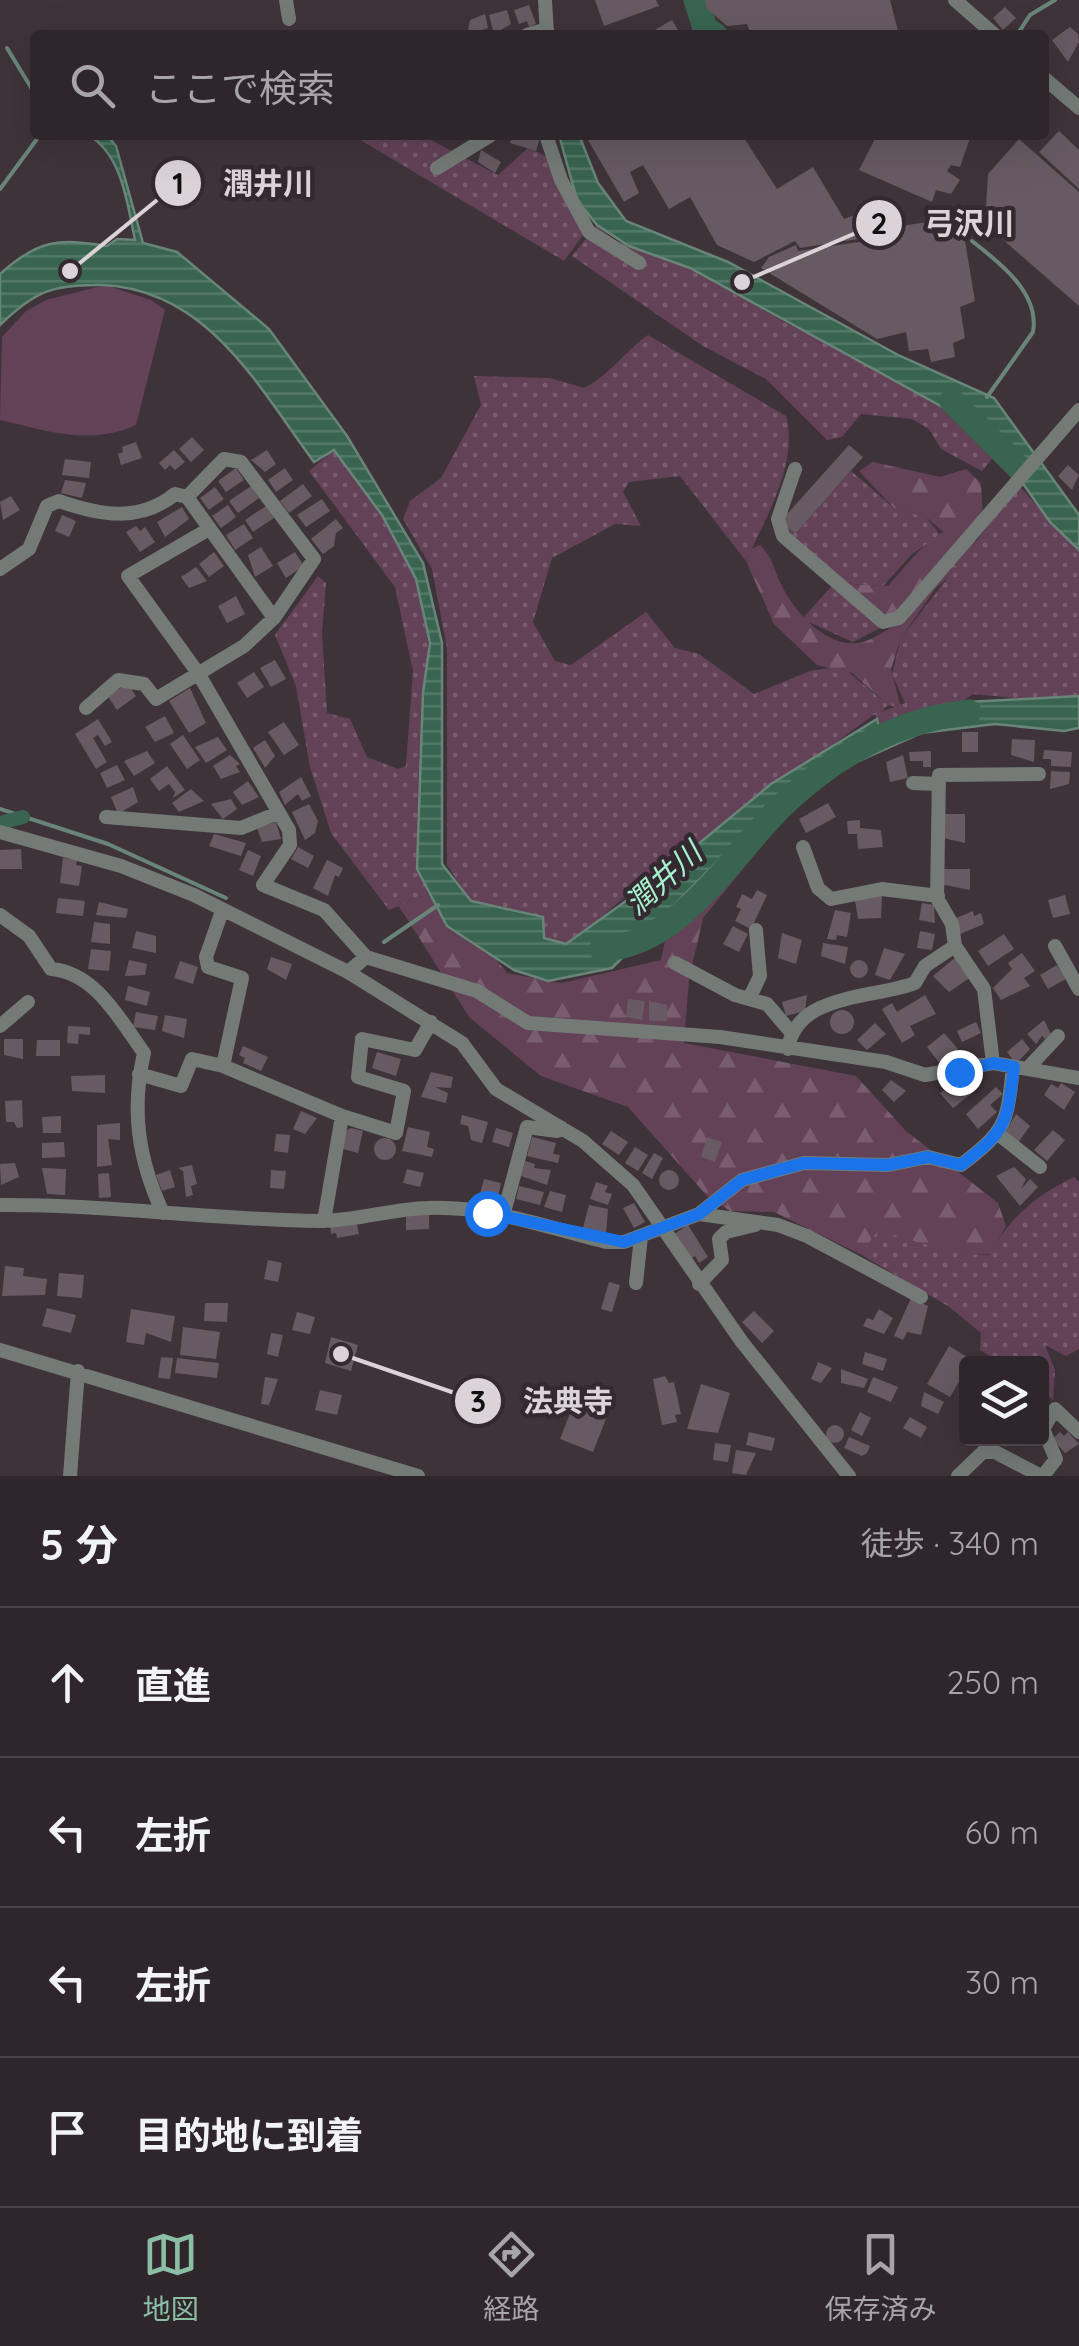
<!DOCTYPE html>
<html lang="ja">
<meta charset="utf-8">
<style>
body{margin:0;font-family:Quicksand,"Noto Sans JP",sans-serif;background:#3b3238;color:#f1f3f6}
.controls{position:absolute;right:30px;bottom:30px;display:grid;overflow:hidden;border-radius:10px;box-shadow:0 10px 40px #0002}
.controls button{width:90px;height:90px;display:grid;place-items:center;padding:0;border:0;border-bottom:2px solid #4a4348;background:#2f262c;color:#f1f3f6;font:50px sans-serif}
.stop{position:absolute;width:30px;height:30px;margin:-22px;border:8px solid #1a73e8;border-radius:50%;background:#fff}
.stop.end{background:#1a73e8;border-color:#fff;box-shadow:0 2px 10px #0008}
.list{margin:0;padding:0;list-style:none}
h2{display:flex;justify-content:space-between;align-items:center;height:130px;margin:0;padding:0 40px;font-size:42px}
h2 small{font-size:32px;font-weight:400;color:#a7a5a9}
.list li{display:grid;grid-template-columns:65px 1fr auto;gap:30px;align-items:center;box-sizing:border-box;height:150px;padding:0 40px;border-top:2px solid #4a4348}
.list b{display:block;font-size:38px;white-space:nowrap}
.list em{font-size:32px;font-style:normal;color:#a7a5a9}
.icon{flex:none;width:55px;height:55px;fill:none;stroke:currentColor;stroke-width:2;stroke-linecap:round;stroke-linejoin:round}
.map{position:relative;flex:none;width:1079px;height:1476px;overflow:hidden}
.search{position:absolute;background:#2f262c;box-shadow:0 10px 40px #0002;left:30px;right:30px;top:30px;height:110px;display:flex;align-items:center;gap:25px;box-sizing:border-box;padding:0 35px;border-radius:10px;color:#a7a5a9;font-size:38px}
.sheet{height:730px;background:#2f262c}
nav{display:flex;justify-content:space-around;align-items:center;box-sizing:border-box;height:140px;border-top:2px solid #4a4348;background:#2f262c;font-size:28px;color:#a7a5a9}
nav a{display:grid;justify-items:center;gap:5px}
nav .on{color:#8abfa5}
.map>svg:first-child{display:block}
.grass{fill:url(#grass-dots)}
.forest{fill:url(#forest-firs)}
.garden{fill:#634258}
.water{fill:url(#water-rules);stroke:#698579;stroke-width:2.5}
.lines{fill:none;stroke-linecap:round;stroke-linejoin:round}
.stream{stroke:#698579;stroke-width:4}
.canal{stroke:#386450;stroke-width:14}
.river{stroke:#386450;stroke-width:25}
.building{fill:#675a62}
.minor{stroke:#747b77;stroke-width:14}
.route{stroke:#1a73e8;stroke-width:12}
.labels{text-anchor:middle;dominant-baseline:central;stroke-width:9;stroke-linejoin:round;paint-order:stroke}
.water-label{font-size:30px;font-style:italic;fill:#a6f2ce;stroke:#342930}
.leader{fill:none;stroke:#dbd3d8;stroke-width:4}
.callout-dot{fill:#dbd3d8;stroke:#342930;stroke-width:4}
.mark-label{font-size:30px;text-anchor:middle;font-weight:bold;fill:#111}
.callout-label{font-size:30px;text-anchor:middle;font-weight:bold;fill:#dbd3d8;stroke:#342930;stroke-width:9;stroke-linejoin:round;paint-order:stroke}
</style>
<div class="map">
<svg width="1079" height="1476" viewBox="0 0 1079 1476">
<defs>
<pattern id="grass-dots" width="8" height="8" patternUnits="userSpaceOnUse" patternTransform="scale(2.5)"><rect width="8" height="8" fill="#634258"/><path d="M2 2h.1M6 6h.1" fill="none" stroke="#795c6f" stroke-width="1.8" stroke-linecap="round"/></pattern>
<pattern id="forest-firs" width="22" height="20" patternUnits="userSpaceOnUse" patternTransform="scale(2.5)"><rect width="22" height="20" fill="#634258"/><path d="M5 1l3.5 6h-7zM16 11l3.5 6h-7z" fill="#795c6f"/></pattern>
<pattern id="water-rules" width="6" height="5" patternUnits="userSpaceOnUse" patternTransform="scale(2.5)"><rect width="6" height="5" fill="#386450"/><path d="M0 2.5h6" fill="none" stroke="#547968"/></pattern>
</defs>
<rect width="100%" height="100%" fill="#3f333a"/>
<path class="grass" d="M352,135H421L498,175L528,148L551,158L591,224L564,261Z
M597,225L614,240L686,267L788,324L920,388L999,450L982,471L941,449L929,429L912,419L861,414L842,437L827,440L766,379L703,346L572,256Z
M648,335L786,416C799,463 765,519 746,561L680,476L629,482L623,492L641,526L615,524L552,558L533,622L555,661L571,665L646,612L675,648L699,654L754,694L810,671L841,666L888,705L881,712L905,703L892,674L901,638L1019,486L1079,550V695L1048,701L973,694L948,711L885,733L875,714L632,890L571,944L544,938L542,917L471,901L447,865V648L432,569L403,519L410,501L441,478L481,405L474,376L550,378L584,388C609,376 624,352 648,335Z
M334,450C363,490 400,532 416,580C443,657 422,782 417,864L428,894L389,910L331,833L310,767L296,686L275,635L318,576L326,583L322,633L327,713L350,719L367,757L398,769L406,766L413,671L395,587L309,471Z
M851,471L894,508L926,517L940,535L912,554L883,586L853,584L899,618L853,642L802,619L839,578L779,523L796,533Z
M1074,1177L1079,1182V1349L1066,1356L1045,1345L1055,1370L1053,1400L1042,1391V1364L1001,1363L980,1350L981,1333L948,1306L860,1254L876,1230C914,1238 951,1255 989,1255C1011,1216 1035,1196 1074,1177Z"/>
<path class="forest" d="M873,462L940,477L966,469L981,483L983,522L967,560L935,589L901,638L891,669L901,708L888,705L852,673L817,665L774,624L746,561L751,549L760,545C774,559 773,569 782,586C795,613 829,651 863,642C874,639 887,629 898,624L847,584L888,586C905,567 921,545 943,532L926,517L894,508L859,471Z
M768,796L800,799L703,918L689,979L684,1043L856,1076L906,1131L998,1203L1006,1226L990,1254C955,1258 914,1239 878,1231L860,1254L774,1212L730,1211L708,1197L628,1107L541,1076L469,1017L399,906L439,889L507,973L562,983L661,960L675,894Z"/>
<path class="garden" d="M105,285L151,300L165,310L136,425C89,446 48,431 0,420L2,337L26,311L46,300Z"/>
<path class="water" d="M89,135H107L116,146L143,243L177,252L269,329L347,436L423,563L442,643V864L471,901L543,917L544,938L566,944L651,883L771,784L877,719L881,734L843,761L968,702L1079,696V728L1064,731L995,724L921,733L783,795L612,968L548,981L514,970L447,926L417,869L423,693L430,643L416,579L382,515L334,450L314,462C258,386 208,290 103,285C53,284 35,291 0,325V274C38,240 57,238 107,246L117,239L135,240C127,203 123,157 89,135Z
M559,135H579L598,183L626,221L728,262L900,356L994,398L1079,515V550L1050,522L986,431L690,268L629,246L597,225L577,200Z"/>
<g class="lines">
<path class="stream" d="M1017,35L1030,15L1055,0
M7,48L35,94
M0,189L40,135
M972,241C999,262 1040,293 1033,332L987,397
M0,809L108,844L226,898
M384,942L438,905"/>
<path class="canal" d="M0,823L23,817"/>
<path class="river" d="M696,0L705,28L715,35
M952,401L1019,468
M602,949C681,946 733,852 785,803C837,754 898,720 969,712"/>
</g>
<path class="building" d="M595,0H656L659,6L604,26Z
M705,0H890L899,35H772L770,30L751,35L747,24L727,26L707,9Z
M529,5L536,24L529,27L527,21L519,24L514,10Z
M1005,7L1016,18L1003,30L993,18Z
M507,10L511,24L494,34L489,15Z
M485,14L488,28L467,35L470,20Z
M672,20L681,35H646Z
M1070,27L1078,34L1079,42L1068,62L1052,40Z
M1059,131L1079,150V189L1039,152Z
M513,135L540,138L536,151L510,143Z
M595,135H742L777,189L813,167L844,219L857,214L871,237L800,248L795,241L754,262L717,245L690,197L669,209L643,165L630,172L639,193L624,202L588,140Z
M877,135H971L960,167L951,165L947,171L960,180L951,194L936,190L932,202L859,170Z
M1019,139L1079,192V306L985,224L988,174Z
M481,150L501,162L495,173L478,162Z
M934,221L936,228L962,223L975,301L960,307L965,338L953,343L955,357L931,362L928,349L909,351L906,332L877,339L761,268L769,257L796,245L798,251L893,237L895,227Z
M192,437L204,450L191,462L179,449Z
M136,442L142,458L121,465L118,454L123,452L122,447Z
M849,445L863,457L796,533L779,523Z
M174,450L185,462L175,470L170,465L165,470L159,463Z
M267,450L276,464L265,472L251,460Z
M65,459L91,462L89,478L62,475Z
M1068,465L1079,475L1072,490L1058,476Z
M236,468L244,480L226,492L218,481Z
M285,468L293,480L276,492L268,480Z
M65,480L86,483L82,498L61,493Z
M303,484L312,496L289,513L280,501Z
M251,486L259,498L238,513L229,501Z
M215,487L224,499L209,510L200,498Z
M11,496L20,510L3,520L0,502Z
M322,499L330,511L306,527L297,515Z
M228,505L236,517L221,528L212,516Z
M266,506L274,518L253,532L245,520Z
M182,507L189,519L165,537L157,522Z
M62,515L76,521L69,537L55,531Z
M336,519L343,528L336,533L334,546L323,554L311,539Z
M244,524L253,538L235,550L226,535Z
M136,526L140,531L145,527L155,542L140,552L126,532Z
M261,547L273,566L255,577L248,555Z
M214,552L224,566L209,577L199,564Z
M295,552L304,566L286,578L277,563Z
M196,567L207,581L189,588L181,577Z
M236,596L245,614L227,623L218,606Z
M275,660L286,679L271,687L260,668Z
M254,672L264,687L247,698L237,683Z
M128,684L136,696L117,710L107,695Z
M190,688L206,723L189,733L169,701Z
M165,716L174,733L155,742L145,727Z
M98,719L112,742L105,746L98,735L93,738L107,762L96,769L75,734Z
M284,722L299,745L284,755L268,732Z
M962,732H978V752H962Z
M183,735L200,760L187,769L170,744Z
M218,737L227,750L206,763L195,747Z
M1012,739L1035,740L1034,762L1011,755Z
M265,740L275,756L265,768L253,748Z
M1044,750L1072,752L1071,767L1051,766V759H1043Z
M147,751L155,763L134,776L124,761Z
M931,751V767H923V761H910L909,752Z
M230,755L240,764L236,766L240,772L221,779L213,766Z
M903,755L908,778L890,782L886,762Z
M117,765L125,780L107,788L100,773Z
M167,766L185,790L173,798L175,792L169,784L159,791L150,779Z
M1051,771L1070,772L1069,784L1050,789Z
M301,777L311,796L302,801L298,794L285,805L279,792Z
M248,781L259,797L242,805L233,792Z
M133,787L138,802L118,814L111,797Z
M191,789L204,801L179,812L172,803Z
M231,799L237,809L223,819L211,804Z
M828,803L836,817L806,833L799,819Z
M309,804L318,821L315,833L305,840L292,812Z
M942,814H965V843L943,838Z
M860,820V828L881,830L883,847L858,849L857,834H848L847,821Z
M276,822L281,839L262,842L257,828Z
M214,834L246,843L241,856L209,846Z
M298,847L314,856L308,868L291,859Z
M21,849L22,869H0V850Z
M248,850L261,856L253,876L239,870Z
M63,858L77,860L76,865L82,866L79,886L60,883Z
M327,860L343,868L339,877L335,875L328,896L313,888Z
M943,869H970V890L945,885L941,892Z
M757,890L767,895L751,929L735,921L741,909L736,907L742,894L752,899Z
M882,895L881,918L858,919L855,900Z
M1065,895L1070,914L1053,918L1048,900Z
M58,898L85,901L83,916L56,913Z
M99,902L128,909L126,918L96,915Z
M922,903L934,905L935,923L919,920Z
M835,910L851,913L847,937L837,935L836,940L827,939Z
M973,911L974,916L981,913L984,924L960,934L954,919Z
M94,922L110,924V944L91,942Z
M733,926L748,934L739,952L723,944Z
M136,931L156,936V953L132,948Z
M920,931L935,934L932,950L917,948Z
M782,933L802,940L796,964L778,958Z
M1004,934L1014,949L988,966L978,951Z
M823,943L848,947L845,964L821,956Z
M884,948L905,954L890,980L875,975Z
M91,949L111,951L109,971L88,969Z
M1022,953L1035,971L1024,978L1030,986L1001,1000L993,988L1012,969L1008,963Z
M957,956L971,977L949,992L933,976Z
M271,957L292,964L286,980L267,969Z
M850 969a9 9 0 1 1 18 0a9 9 0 1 1-18 0Z
M129,960L147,964L145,975L125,976Z
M180,961L198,967L193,984L174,978Z
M1057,965L1066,979L1048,989L1040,975Z
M128,986L150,992L147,1006L125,1000Z
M807,995L805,1011L786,1016L782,1002Z
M925,995L936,1014L910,1026L915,1035L902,1043L882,1009L892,1003L897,1012Z
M628,999L645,1001L642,1020L626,1017Z
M649,1001L667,1005V1021H649Z
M830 1022a12 12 0 1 1 24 0a12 12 0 1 1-24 0Z
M136,1012L158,1016L155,1030L133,1027Z
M165,1015L187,1019L184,1038L162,1031Z
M1044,1020L1051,1034L1045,1039L1042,1036L1036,1044L1027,1034Z
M976,1022L981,1033L962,1042L957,1031Z
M875,1023L886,1034L867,1050L857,1040Z
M68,1026L90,1027V1035L79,1034L78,1044L67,1043Z
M944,1033L958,1049L940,1064L927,1047Z
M4,1039H23V1059L4,1055Z
M1022,1039L1030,1049L1016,1064L1007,1052Z
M37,1040H60V1056H36Z
M243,1046L268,1057L261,1071L243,1063L245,1058L239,1055Z
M377,1052L401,1059L396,1076L372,1068Z
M431,1072L453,1077L451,1088L435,1087L448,1093L446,1103L421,1097Z
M105,1075V1093L72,1091L71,1076Z
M962,1079L974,1092L953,1108L940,1093Z
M891,1080L906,1091L894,1102L882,1090Z
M1061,1083L1075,1092L1064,1110L1044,1095L1051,1084L1058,1088Z
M996,1087L1003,1094L990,1105L997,1112L978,1129L966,1114Z
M22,1100L23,1127L17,1128L14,1122H6L5,1101Z
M301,1111L317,1118L305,1134L293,1129Z
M1016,1114L1030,1126L1017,1144L1005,1132Z
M462,1115L488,1122L482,1143L471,1140L468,1126L460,1124Z
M61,1116V1133H43L42,1117Z
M120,1123V1140L108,1139L112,1165L97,1167V1125Z
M408,1127L430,1132L427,1147L434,1149L432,1157L402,1151Z
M351,1128L363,1131L358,1153L340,1148L344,1131Z
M496,1128L513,1133L509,1147L492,1142Z
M1053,1130L1065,1140L1047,1161L1034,1150Z
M611,1131L628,1142L619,1155L602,1144Z
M276,1134L290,1135L288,1153L274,1151Z
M532,1137L556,1143L553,1154L560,1155L558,1163L527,1156Z
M707,1137L722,1142L715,1162L701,1157Z
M374 1149a11 11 0 1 1 22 0a11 11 0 1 1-22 0Z
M64,1142L65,1157L42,1158V1143Z
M635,1147L648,1155L638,1171L625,1163Z
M654,1153L663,1158L652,1179L642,1173Z
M525,1161L535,1164L534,1168L551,1170L547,1185L521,1176Z
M15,1163L19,1177L1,1185L0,1164Z
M192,1165L197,1184L191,1186L193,1195L186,1197L183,1171L178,1168Z
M1014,1167L1026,1179L1021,1189L1030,1179L1038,1187L1020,1206L996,1176Z
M42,1168L66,1169L65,1195L47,1194Z
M407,1169L424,1173L420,1187L403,1183Z
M659 1180a10 10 0 1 1 20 0a10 10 0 1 1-20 0Z
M170,1170L175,1187L162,1191L156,1175Z
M271,1170L286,1171L284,1189L270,1188Z
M109,1173L111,1197L99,1198L98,1174Z
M484,1179L501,1183L497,1201L479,1197Z
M596,1182L608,1186L605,1192L612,1194L608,1205L590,1199Z
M519,1186L544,1192L540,1205L516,1199Z
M550,1191L566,1195L562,1212L544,1207Z
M634,1203L645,1222L634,1228L623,1208Z
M589,1205L608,1209L606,1234L583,1228Z
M406,1215H429V1229L406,1230Z
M356,1219L359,1234L337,1238L336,1233L331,1234L330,1224Z
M688,1225L708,1257L699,1263L695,1256L688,1260L674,1234Z
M268,1260L282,1263L278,1282L264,1279Z
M5,1266L24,1268L23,1276L47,1279L45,1295L2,1296Z
M59,1273L84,1275L82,1298L57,1296Z
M609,1282L620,1285L612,1312L601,1309Z
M911,1298L928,1306L921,1335L907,1332L903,1340L894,1336Z
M205,1303H228L227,1322L204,1321Z
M47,1308L76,1315L71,1333L42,1326Z
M131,1309L175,1316L171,1342L146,1333L144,1345L126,1342Z
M879,1309L893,1318L884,1334L863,1326L867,1318L873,1320Z
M754,1311L774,1331L762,1343L742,1322Z
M297,1312L315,1317L310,1334L292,1330Z
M183,1327L220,1332L216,1359L180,1355Z
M271,1333L283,1335L278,1357L267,1354Z
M331,1337L358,1345L351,1371L325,1363Z
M949,1346L972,1360L950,1397L927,1384Z
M865,1352L887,1359L883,1371L862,1364Z
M161,1357L173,1358L170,1379L158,1378Z
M177,1358L219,1363L217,1378L175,1373Z
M818,1362L832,1368L821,1383L811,1379Z
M841,1369L868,1379L864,1388L841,1383Z
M665,1376L669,1383L674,1382L681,1414L675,1415L677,1422L662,1425L653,1379Z
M265,1377L278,1379L269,1405L261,1404Z
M873,1377L898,1387L891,1402L867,1392Z
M701,1384L730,1393L718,1433L687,1429Z
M320,1390L342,1395L337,1415L315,1410Z
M924,1392L944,1402L938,1414L921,1406Z
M578,1393L611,1406L593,1452L560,1439Z
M860,1412L871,1418L862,1436L851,1430Z
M910,1417L927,1427L921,1438L903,1428Z
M826 1434a9 9 0 1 1 18 0a9 9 0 1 1-18 0Z
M749,1432L775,1438L772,1451L746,1445Z
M1060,1432L1064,1436L1068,1432L1079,1444L1065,1453L1052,1439Z
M849,1437L870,1446L867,1453L862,1456L844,1448Z
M715,1443L731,1445L728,1462L713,1460Z
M736,1450L756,1453L746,1475L732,1473Z"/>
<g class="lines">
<path class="minor" d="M286,0L289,19
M545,0L547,35
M955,0L995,35
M527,35L547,29
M1044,78L1079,108
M546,135L561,180L589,232L639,263
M437,168L491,135
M795,469L778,519L783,536L883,622L899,618L1079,410
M209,529L128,576L198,673L289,830L290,845L263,885L324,910L366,957
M0,569L29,549L47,506L59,501C99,515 140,523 175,494L187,497
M86,708L118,680L144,684L156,699L244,646L274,618L314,559L241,462L224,459L187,497L274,618
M913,783L939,784
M106,817L241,828L278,813
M0,832L121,866L194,895L348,972L462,1043L496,1089L583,1141L633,1185L742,1342L849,1476
M803,847L818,888L831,899L882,889L938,896
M0,915L29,936L51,969C95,972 120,1020 144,1053C131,1110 138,1159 163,1213
M1055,946L1079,989
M675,963L735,995L767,1004L790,1031
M348,972L366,957L477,991L528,1023L720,1037L886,1062L925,1075L993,1063L1079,1078
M749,999L760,976L756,930
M0,1026L28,1002
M788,1049C796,993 873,999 915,983L925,966L955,946
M993,1063L984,989L955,946L952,924L937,898L939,775L1039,774
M223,1066L342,1116L324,1221
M1027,1069L1058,1036
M139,1074L181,1086L192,1059L223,1066L242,978L208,967L206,957L222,911
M342,1116L396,1133L404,1091L358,1077L362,1039L415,1050L431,1022
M997,1133L1040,1167
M0,1205C107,1204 213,1220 320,1221C356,1221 391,1209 427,1208C487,1205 549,1228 606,1242H624L699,1214L778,1225L807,1236L921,1297
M699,1214L742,1180L804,1163L888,1165L928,1157L961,1165C1007,1130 1007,1123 1013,1067
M503,1216L527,1127L557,1131L562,1128
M636,1283L641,1237
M699,1284L722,1260L719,1239L726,1232L755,1225
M0,1350L418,1476
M70,1476L78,1371
M958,1476L983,1452H995L1041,1476
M1043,1476L1056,1459L1043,1429L1055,1409L1079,1432"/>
</g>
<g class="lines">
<path class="route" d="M487,1213L624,1242L699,1214L742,1180L804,1163L888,1165L928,1157L961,1165C1007,1130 1007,1123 1014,1067L993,1063L959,1072"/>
</g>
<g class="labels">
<g class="water-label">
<text transform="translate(663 878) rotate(-42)">潤井川</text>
</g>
</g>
<path class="leader" d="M70 271L178 183M742 282L879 223M341 1354L478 1401"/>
<g class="callout-dot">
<circle cx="70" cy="271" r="10"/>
<circle cx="742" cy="282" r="10"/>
<circle cx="341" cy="1354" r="10"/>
<circle cx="178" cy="183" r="25"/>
<circle cx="879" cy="223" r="25"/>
<circle cx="478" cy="1401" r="25"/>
</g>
<g class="mark-label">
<text x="178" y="194">1</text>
<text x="879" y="234">2</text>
<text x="478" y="1412">3</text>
</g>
<g class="callout-label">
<text x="268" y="194">潤井川</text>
<text x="969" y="234">弓沢川</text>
<text x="568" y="1412">法典寺</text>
</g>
</svg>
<div class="controls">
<button><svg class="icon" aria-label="layers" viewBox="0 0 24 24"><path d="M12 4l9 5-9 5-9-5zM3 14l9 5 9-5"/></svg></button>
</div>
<div class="stop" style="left:487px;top:1213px"></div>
<div class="stop end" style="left:959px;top:1072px"></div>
<div class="search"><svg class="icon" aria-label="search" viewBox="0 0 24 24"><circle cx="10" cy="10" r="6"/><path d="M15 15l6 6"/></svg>ここで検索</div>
</div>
<section class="sheet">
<h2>5 分<small>徒歩 · 340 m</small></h2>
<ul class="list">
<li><svg class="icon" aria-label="ahead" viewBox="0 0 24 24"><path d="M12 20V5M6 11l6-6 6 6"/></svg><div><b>直進</b></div><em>250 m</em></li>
<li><svg class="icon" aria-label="left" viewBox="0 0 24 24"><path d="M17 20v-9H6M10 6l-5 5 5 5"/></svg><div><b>左折</b></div><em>60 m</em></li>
<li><svg class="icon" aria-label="left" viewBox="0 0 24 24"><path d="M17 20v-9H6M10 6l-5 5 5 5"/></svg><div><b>左折</b></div><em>30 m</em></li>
<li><svg class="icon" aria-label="arrive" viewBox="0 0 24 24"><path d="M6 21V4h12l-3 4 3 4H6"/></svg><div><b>目的地に到着</b></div></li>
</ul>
</section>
<nav>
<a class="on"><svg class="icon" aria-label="map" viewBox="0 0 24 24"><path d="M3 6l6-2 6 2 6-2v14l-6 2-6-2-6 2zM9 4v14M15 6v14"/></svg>地図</a>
<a><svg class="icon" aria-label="directions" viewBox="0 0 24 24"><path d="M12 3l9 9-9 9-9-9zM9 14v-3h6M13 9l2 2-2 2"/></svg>経路</a>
<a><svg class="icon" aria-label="saved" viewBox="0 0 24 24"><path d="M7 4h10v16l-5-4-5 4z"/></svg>保存済み</a>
</nav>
